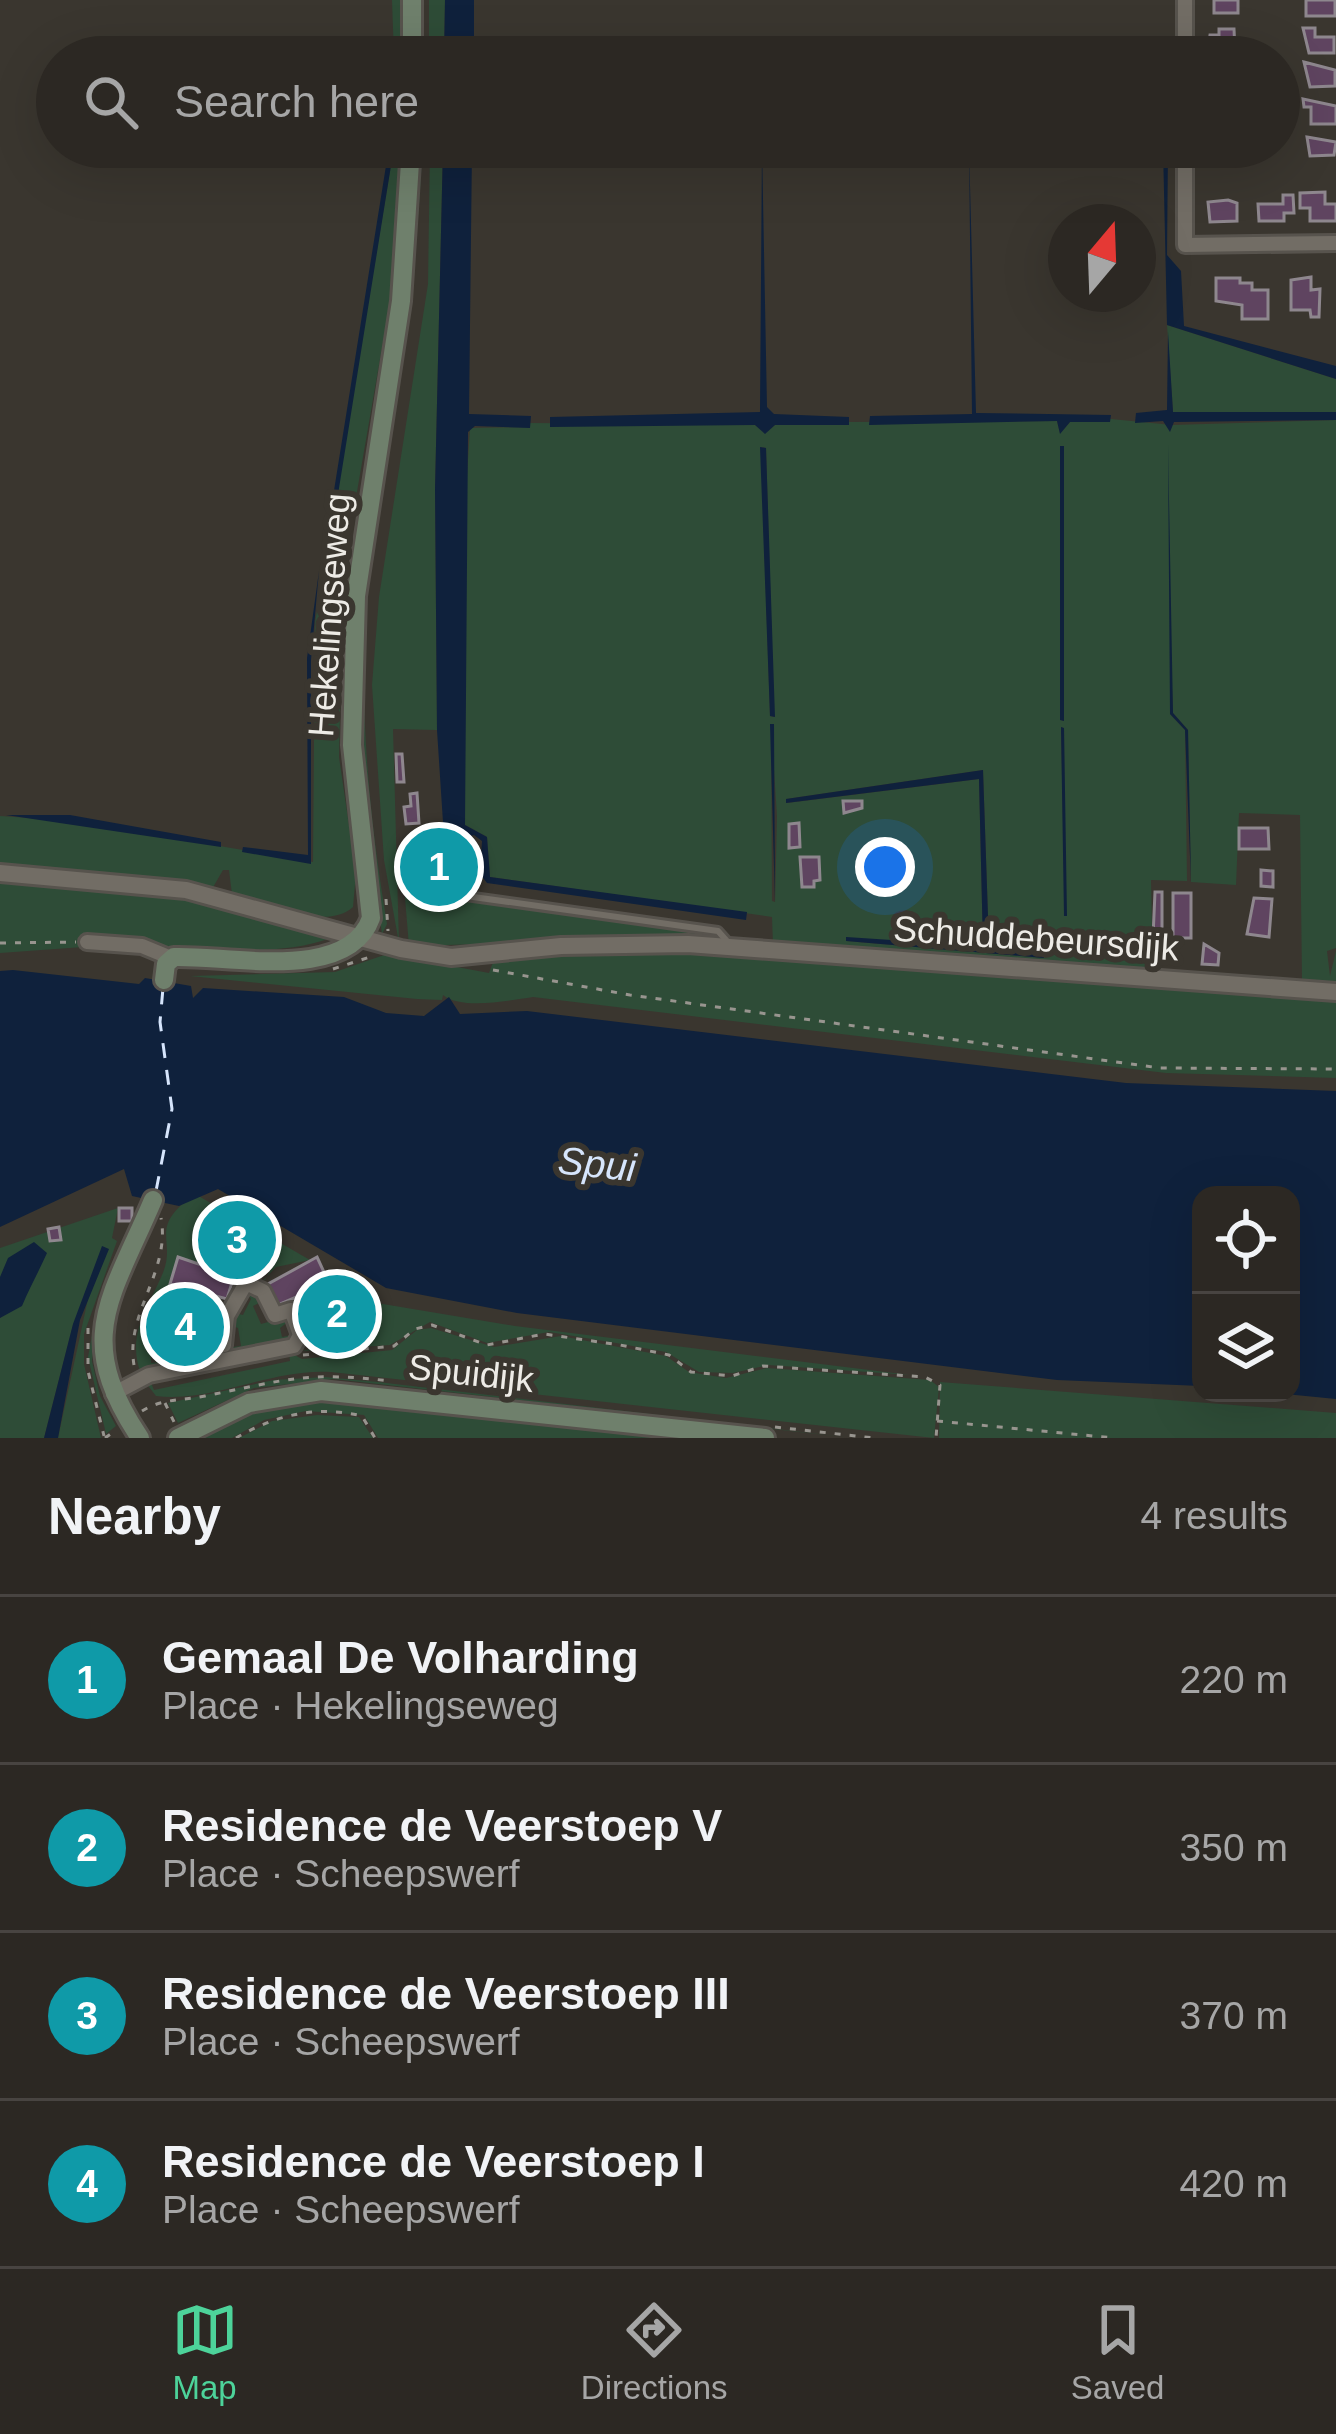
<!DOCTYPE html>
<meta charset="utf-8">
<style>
body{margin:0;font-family:Arial,sans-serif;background:#383430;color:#f1f3f6}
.controls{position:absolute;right:36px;bottom:36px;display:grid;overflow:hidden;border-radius:24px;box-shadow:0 12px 48px #0002}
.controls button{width:108px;height:108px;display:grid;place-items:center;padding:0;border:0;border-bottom:3px solid #484441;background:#2c2823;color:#f1f3f6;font:60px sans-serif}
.compass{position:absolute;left:1048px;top:204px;width:108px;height:108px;border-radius:50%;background:#2c2823;box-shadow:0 12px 48px #0002;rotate:19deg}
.you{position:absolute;left:885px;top:867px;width:42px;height:42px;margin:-30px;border:9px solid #fff;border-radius:50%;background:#1a73e8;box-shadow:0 0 0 18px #1a73e833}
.badge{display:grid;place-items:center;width:78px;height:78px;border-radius:50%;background:#4dd39a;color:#fff;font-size:39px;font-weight:700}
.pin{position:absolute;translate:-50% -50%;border:6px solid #fff;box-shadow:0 3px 12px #0006}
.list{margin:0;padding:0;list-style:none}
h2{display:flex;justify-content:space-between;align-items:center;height:156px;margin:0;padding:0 48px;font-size:51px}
h2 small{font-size:39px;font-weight:400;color:#a6a6a6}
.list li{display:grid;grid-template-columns:78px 1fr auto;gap:36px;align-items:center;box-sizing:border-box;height:168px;padding:0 48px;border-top:3px solid #484441}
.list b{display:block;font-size:45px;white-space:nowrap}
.list p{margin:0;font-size:39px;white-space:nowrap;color:#a6a6a6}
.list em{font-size:39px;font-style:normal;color:#a6a6a6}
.icon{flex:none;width:66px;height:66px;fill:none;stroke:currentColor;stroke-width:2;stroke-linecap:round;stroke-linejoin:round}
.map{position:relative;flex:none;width:1336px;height:1438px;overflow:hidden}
.search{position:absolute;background:#2c2823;box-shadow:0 12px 48px #0002;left:36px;right:36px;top:36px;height:132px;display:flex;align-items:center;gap:30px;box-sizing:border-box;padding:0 42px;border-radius:66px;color:#a6a6a6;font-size:45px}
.sheet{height:828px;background:#2c2823}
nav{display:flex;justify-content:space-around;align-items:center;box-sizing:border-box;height:168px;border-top:3px solid #484441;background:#2c2823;font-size:33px;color:#a6a6a6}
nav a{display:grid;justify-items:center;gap:6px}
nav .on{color:#4dd39a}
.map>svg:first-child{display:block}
.green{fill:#2e4c37;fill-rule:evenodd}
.water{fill:#0f213c}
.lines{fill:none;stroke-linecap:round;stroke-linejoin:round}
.ferry{stroke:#d6e5fc;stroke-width:3;stroke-dasharray:15 12;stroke-linecap:butt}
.building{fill:#5f4460;stroke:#8e878e;stroke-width:3}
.service-casing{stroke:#57534d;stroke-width:12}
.minor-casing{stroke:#57534d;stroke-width:20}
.tertiary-casing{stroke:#57534d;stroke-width:22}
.secondary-casing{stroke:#57534d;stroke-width:24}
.path{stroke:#98958f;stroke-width:3;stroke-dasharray:6 9;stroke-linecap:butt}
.service{stroke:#726d65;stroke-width:6}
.minor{stroke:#726d65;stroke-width:14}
.tertiary{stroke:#726d65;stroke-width:16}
.secondary{stroke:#6f806c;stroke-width:18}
.labels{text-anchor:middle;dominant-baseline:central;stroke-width:12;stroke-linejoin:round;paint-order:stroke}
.street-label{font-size:36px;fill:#edebe6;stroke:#3a362f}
.water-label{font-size:39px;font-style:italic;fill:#d6e5fc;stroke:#3a362f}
</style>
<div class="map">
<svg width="1336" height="1438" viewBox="0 0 1336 1438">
<rect width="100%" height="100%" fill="#3a362f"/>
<path class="green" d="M392,0H404V57H394Z
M429,0H445L444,57H429Z
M394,147H404L397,261L350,532L342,621L339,757L356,873L353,907C326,932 264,902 232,894L229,870H223L212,889L0,866V816L74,821L313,862L315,623Z
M419,147H422C419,283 387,414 371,548C356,676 366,797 387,924L382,934L359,754L365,574L409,295Z
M430,147H443L435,489L437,730L393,729L399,943L384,860L372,685L379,597L428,284Z
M1167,325L1336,379V412H1173Z
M1111,419L1172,425L1336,420V948L1327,951L1330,976L1336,951V987L1203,978V972L1302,980L1300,815L1239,813L1236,885L1191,882L1188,730L1173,713L1172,688L1170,714L1185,730L1187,881L1151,880L1153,976L773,945L772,917L490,877L487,837L465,825L464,522L470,428L530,427V423L755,425L765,433L775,425L849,422L1057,421L1060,433L1070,422ZM1062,446L1064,447L1063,721L1060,719ZM761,447L766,448L774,717L770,716ZM771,724L777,816L775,902L772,901ZM1062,727L1064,729L1065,916L1061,728ZM983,770L989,946L1044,958L846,941L983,946L979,779L787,803L786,799Z
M401,850L419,853L421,893L695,929L714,938L409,946Z
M0,879L173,897L311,927L328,939C262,962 155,944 86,938L83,947L0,953Z
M607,952H677L1336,1001V1078L1166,1073L533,997C506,1001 462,1010 443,995L442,1000L417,999L190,976L335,972L387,954L489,973L493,962L505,960Z
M195,1194L310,1260L276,1267L259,1285L255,1281L265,1280L274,1264L266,1261L272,1250L263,1237L219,1211L197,1243L245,1277L177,1257L168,1292L223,1310L222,1316L153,1315L151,1363L159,1362L158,1352L176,1354L178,1360L140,1371C127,1334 149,1306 162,1275C178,1239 146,1229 195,1194Z
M118,1208L112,1238L117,1241L84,1334V1364L101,1438H58L89,1294L73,1325L44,1438H0V1318L27,1293L39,1268L0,1277V1248Z
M325,1273L377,1303L515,1326L910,1375L768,1365L733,1373L699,1372L666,1352L616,1343L549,1332L487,1343L430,1322L390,1345L302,1351L372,1334L364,1297L305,1310L339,1289Z
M256,1291L263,1301L253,1306L261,1324L286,1317L289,1321L280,1328L282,1337L292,1335L291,1341L235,1352L233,1347L241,1346L238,1328L230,1325L234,1313L243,1315L251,1299L246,1292Z
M99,1296L92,1361L100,1396L116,1426L106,1434L88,1357Z
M431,1328L494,1347L561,1336L666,1356L689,1372L726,1378L767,1368L930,1380L939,1387L934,1438L331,1372C271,1368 215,1403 156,1396L146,1383L150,1380L154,1390L290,1361L289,1352L302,1359L392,1350L417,1330Z
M325,1377L378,1382L852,1438L334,1379L254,1388L178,1423L168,1403L274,1380Z
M940,1382L1336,1413V1438H939Z
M319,1397L698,1438H378L364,1415L306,1411L264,1420L232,1438H192L232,1415Z
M317,1415L359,1417L373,1438H239L272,1421Z"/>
<path class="water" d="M445,0H474V57H444Z
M389,147H394L330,544L324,553Z
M443,147H472L469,414L531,416L530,428L475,426L468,432L465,825L487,837L490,877L747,912L746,920L487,883L480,874L482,841L474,835L466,837V847L445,853L437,730L435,489Z
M762,147L767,407L774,414L849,417V425H775L765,434L755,425L550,427V417L760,412Z
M969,147L976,413L1111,415L1110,422H1070L1060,434L1057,421L869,425L870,416L972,414Z
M1163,147H1168L1167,255L1181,271L1184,326L1336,366V379L1167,325Z
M1168,332L1173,412H1336V420L1174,422L1170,432L1163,421L1135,423L1136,413L1167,410Z
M1168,445L1173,713L1188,730L1191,882L1185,730L1170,714Z
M1060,446H1064V721L1060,720Z
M760,447L766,448L775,717L770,716Z
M319,571L311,660V864L242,852L243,847L308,855L307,658Z
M770,724H774L775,902Z
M1061,727L1064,728L1067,916H1064Z
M983,770L989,946L1044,953V958L846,941V937L983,946L979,779L786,803V799Z
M6,815H70L221,842V847Z
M13,970L139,984L145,978L191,986L193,998L203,988L344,997L386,1013L424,1016L449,997L460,1014L527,1011L1126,1083L1336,1091V1399L1275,1393H1291V1195H1201V1386L1057,1380L517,1313L386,1288L218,1189L179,1206L132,1196L124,1169L0,1227V971Z
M34,1242L47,1253C39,1271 30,1287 22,1306L0,1318V1277L8,1258Z
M102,1246L109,1249L80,1320L58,1438H44L73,1324Z"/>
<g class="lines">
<path class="ferry" d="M156,1191L172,1109L160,1022L163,988"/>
</g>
<path class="building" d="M1214,0H1238V13H1214Z
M1306,0H1335V16H1306Z
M1303,28H1315V37H1334V53H1309Z
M1219,29H1234L1235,51H1208L1210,35H1219Z
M1304,62L1335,70V86L1310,87Z
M1303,99L1336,106V124H1311V107H1304Z
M1307,137L1336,142L1334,155L1310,156Z
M1215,147H1241V156L1215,157Z
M1325,192V204H1336V221H1310V208H1300V193Z
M1283,195H1293L1294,213H1284V221H1259L1258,204H1283Z
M1228,200L1237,203V221L1210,222L1208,202Z
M1311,277V290L1320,289L1319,317H1311L1310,310H1291V280Z
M1216,278H1240V283H1252V290H1268V319H1242V305L1216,301Z
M396,754H402L404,782H397Z
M417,793L419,823L406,824L404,807L411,806L410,794Z
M843,801H862V808L844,813Z
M799,823L800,847L789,848V824Z
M1239,828H1268L1269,849H1239Z
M419,856L458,865V879L436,880V869H419Z
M800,857H819L820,880L814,881V887H802Z
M1261,870L1273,871V887L1261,886Z
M1155,892H1162V936L1153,937Z
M1173,893H1191V938H1173Z
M1254,898L1272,899L1269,937L1247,934Z
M1204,944L1219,953L1218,965L1202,964Z
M119,1208H132V1221H119Z
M223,1213L266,1244L253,1264L207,1236Z
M59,1227L61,1240L50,1241L48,1229Z
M178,1257L234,1276L227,1299L170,1284Z
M317,1257L329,1283L278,1305L268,1284Z
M362,1297L369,1324L310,1334L306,1310Z
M197,1312L213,1317V1340L154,1344V1316Z"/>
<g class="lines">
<g class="service-casing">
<path id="service" d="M429,875L430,891L718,931L726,940"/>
</g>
<g class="minor-casing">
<path id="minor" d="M1185,0V57
M1185,147V245L1336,243
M87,942L142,946L171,958
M246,1283L262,1261
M113,1394L149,1375L294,1346L300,1335L291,1310L275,1315L263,1291L246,1283L227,1316L224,1345L187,1354L184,1367"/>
</g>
<g class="tertiary-casing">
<path id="tertiary" d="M0,873L186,890L401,949L451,957L561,946L688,944L1336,992"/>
</g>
<g class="secondary-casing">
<path id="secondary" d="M412,57V0
M164,980L166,964L174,957C228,955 348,983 371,918L352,745L356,596L401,301L411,147
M140,1438C73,1338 111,1299 153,1200
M178,1438L249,1403L321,1391L765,1438"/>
</g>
<path class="path" d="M386,899L388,931
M0,943L76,942
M333,969L370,957
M493,970L630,995L1160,1068L1336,1069
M88,1328V1371L104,1436
M303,1355L394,1346L415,1329L432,1325L487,1345L544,1334L620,1345L669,1355L691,1372L732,1376L763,1366L925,1377L940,1385L936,1438
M134,1365C125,1313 171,1271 161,1218
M165,1403L174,1422
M142,1411C163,1398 181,1401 205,1396C285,1380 306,1371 390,1381
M937,1421L1114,1438
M775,1427L874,1438
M105,1438L115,1431
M236,1438C275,1415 317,1405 362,1416L375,1438"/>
<use href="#service" class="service"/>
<use href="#minor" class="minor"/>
<use href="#tertiary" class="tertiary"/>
<use href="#secondary" class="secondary"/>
</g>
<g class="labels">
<g class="street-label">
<text transform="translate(329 615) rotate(-86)">Hekelingseweg</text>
<text transform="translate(1036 938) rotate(4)">Schuddebeursdijk</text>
<text transform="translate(471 1373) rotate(6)">Spuidijk</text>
</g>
<g class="water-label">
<text transform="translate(597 1164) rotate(6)">Spui</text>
</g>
</g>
</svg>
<div class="controls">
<button><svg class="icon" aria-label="locate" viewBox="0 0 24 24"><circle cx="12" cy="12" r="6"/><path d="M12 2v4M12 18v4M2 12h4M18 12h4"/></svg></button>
<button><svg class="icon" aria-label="layers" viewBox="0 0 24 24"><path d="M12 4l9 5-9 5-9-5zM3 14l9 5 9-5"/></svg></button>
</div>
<svg class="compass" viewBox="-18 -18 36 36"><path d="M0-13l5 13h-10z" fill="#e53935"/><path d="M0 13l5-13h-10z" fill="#a6a6a6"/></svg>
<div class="you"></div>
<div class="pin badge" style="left:439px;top:867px;background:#0f9aa8">1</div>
<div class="pin badge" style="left:337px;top:1314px;background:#0f9aa8">2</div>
<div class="pin badge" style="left:237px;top:1240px;background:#0f9aa8">3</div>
<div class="pin badge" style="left:185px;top:1327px;background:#0f9aa8">4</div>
<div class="search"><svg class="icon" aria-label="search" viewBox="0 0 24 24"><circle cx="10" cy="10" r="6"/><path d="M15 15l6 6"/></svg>Search here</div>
</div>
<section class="sheet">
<h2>Nearby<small>4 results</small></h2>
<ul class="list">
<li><span class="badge" style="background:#0f9aa8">1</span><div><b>Gemaal De Volharding</b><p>Place · Hekelingseweg</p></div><em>220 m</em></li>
<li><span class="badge" style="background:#0f9aa8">2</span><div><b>Residence de Veerstoep V</b><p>Place · Scheepswerf</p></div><em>350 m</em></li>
<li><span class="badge" style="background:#0f9aa8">3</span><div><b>Residence de Veerstoep III</b><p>Place · Scheepswerf</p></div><em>370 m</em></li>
<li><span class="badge" style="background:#0f9aa8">4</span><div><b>Residence de Veerstoep I</b><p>Place · Scheepswerf</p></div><em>420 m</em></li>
</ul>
</section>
<nav>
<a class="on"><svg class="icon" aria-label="map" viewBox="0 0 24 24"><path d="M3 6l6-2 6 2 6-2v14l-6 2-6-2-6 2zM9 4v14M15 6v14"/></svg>Map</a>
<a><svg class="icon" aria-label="directions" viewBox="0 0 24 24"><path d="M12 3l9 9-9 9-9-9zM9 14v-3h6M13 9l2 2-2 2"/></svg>Directions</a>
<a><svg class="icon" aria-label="saved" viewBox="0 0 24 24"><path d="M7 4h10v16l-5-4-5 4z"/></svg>Saved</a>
</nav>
